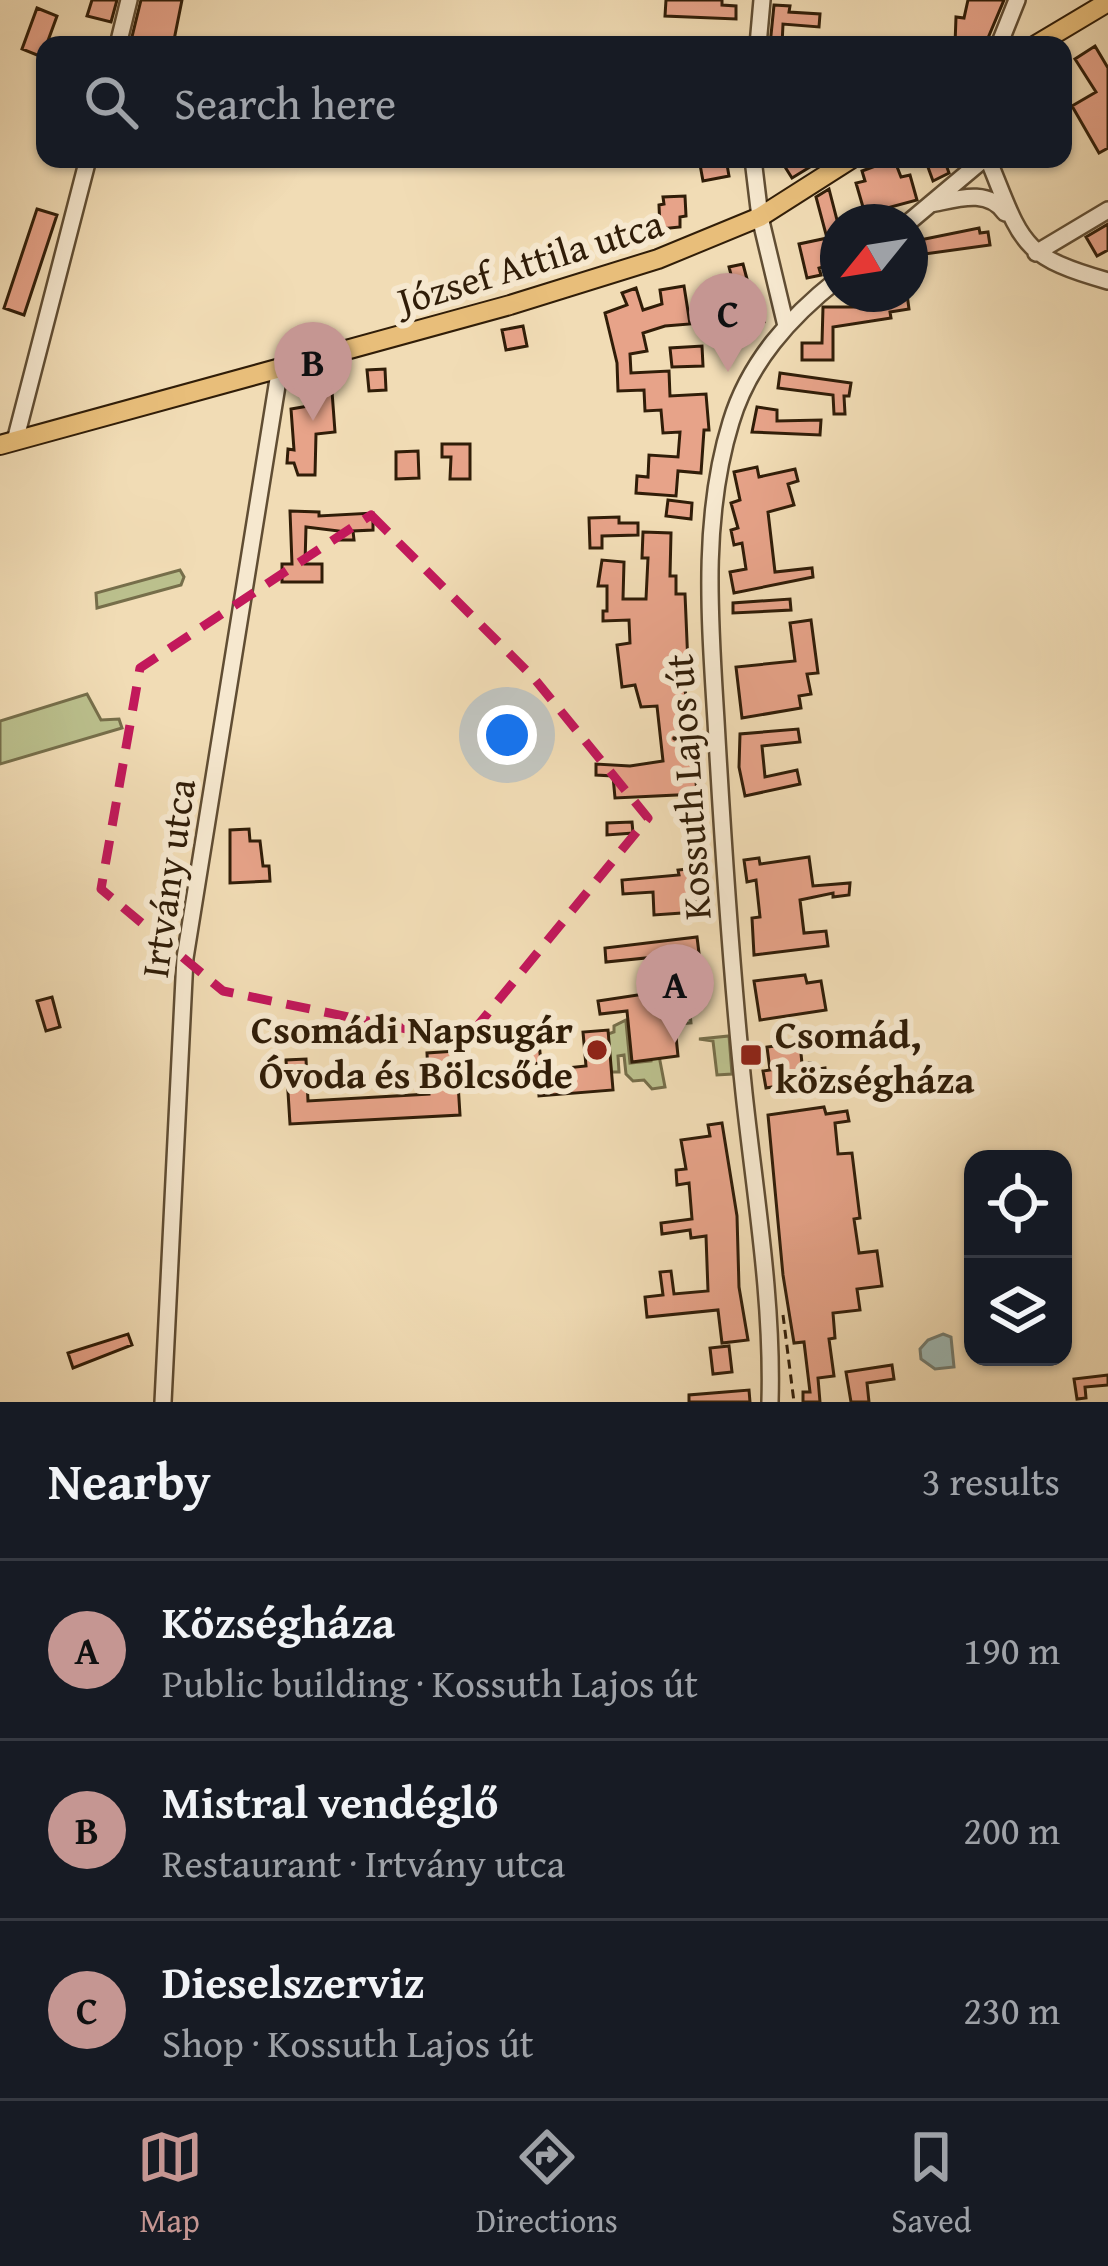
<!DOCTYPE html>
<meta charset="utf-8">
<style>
body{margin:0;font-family:"Gentium Book Plus",serif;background:#20242c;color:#f1f3f6}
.controls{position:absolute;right:36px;bottom:36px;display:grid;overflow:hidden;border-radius:24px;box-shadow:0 3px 9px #0004}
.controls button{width:108px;height:108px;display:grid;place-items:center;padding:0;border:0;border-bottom:3px solid #363941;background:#171b24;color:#f1f3f6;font:60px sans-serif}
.compass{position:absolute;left:820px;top:204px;width:108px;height:108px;border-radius:50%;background:#171b24;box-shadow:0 3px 9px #0004;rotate:240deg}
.you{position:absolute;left:507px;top:735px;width:42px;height:42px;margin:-30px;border:9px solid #fff;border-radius:50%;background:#1a73e8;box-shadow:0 0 0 18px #1a73e833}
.badge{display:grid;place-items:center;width:78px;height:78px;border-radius:50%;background:#c59692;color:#111;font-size:39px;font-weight:700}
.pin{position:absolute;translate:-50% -99px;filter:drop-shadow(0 3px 6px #0008)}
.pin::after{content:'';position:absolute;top:63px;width:42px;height:36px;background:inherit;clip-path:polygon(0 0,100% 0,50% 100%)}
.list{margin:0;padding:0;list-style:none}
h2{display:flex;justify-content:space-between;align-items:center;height:156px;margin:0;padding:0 48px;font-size:51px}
h2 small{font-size:39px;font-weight:400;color:#9ea1a6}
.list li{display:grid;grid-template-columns:78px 1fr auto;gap:36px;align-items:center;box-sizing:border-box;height:180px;padding:0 48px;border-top:3px solid #363941}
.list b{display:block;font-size:45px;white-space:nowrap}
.list p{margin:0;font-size:39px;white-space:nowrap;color:#9ea1a6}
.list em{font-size:39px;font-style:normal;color:#9ea1a6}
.icon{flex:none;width:66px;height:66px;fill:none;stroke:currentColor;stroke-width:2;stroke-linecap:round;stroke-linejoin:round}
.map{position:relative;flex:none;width:1108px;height:1402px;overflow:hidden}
.search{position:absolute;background:#171b24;box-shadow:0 3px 9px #0004;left:36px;right:36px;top:36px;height:132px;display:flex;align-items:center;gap:30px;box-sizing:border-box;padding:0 42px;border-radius:24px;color:#9ea1a6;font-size:45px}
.sheet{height:696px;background:#171b24}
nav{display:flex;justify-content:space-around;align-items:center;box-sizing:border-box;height:168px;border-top:3px solid #363941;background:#171b24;font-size:33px;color:#9ea1a6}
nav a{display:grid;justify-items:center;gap:6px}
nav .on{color:#c59692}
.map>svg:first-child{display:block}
.green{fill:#bbc08d;stroke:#766e4a;stroke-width:3}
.water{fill:#9dbab6;stroke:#717b70;stroke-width:3}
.building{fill:#e7a389;stroke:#301d08;stroke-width:3}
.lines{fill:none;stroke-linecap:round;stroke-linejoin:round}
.minor-casing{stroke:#604d33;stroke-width:20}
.major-casing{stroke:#301d08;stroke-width:22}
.path{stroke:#301d08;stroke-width:3;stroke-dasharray:9 6;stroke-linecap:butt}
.minor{stroke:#f6e8cf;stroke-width:15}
.major{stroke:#e8be7a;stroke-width:18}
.marked{fill:none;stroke:#c2185b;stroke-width:9;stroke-dasharray:24 15;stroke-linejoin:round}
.poi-dot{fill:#8f2418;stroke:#f6e8cf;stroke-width:4.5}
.labels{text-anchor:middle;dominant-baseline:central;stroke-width:12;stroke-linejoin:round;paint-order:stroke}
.street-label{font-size:39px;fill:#301d08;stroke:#f6e8cf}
.poi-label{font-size:39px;font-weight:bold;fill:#301d08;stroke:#f6e8cf;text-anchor:end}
</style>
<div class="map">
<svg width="1108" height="1402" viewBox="0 0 1108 1402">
<rect width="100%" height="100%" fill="#f1dcb5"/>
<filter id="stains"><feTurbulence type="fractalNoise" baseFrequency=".00167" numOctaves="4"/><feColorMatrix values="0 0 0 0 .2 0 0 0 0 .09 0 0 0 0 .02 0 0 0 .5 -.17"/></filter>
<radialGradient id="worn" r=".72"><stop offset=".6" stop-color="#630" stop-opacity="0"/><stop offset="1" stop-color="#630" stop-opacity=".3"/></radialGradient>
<path class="green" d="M180,570L184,577L181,585L97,608L96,593Z
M87,694L101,720L119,719L122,728L0,764V721Z
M690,1013L691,1023L679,1024V1031L676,1017L626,1022L630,1063L651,1061L650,1040H656L665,1087L652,1089L644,1080L633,1081L626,1074L624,1055L618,1056L619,1072H611L608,1034L614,1032V1026L626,1020Z
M729,1036L732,1074L717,1075L713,1041L699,1039Z"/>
<path class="water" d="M943,1334L951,1337L954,1367L935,1369L921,1359L920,1349L928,1340Z"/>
<path class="building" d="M92,0H117L111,22L87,16Z
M141,0H182L173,45H130Z
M666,0H722V5L736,6V19L665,16Z
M968,0H1004L985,45H955L956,17L964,18Z
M774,5L790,6L789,12L820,14L819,27L783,24L782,45H770Z
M37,8L57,16L42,57L22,49Z
M1095,46L1108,68V148L1099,153L1072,106L1096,92L1075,59Z
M699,159H726L729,176L703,181Z
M780,159H823L792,178Z
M894,159L901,177L910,175L917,200L865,214L856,183L865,181L862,171Z
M925,159H944L949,173L933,181Z
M829,189L838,224V263L819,268L821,275L807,278L799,244L827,238L816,197Z
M685,196L686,216L680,217V227L660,229L659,205L664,204L663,197Z
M37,209L57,215L24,315L4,308Z
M1108,224V250L1097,256L1086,237Z
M979,228L980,233L988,232L990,245L910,256V242Z
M743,264L753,302L758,300L764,322L719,334L710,301L736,294L729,267Z
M684,286L690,324L665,326L643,333L647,351L630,354L631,373L669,371L670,396L706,394L709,430H704L701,473L678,471L676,496L636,493L637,476L648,477L649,455L678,457L680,432L663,433L661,410L645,411L644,390L618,391L617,363L605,313L627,305L622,293L636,288L643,310L662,304L660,290Z
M852,294H907L909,309L890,312L891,318L833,327V360H802V343H822L823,307H854Z
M523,326L527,346L506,350L502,330Z
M702,346L703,366L672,367L670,348Z
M385,369L386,390L369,391L367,370Z
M780,373L851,383L849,396H844L845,414H834L833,395L778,388Z
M319,378H331L335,432L316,434L315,475H298L294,463H287L288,449L294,450L291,409L320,404Z
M757,407L777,410V421L821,420L820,435L752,432Z
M442,444H470V479H450L451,457H442Z
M418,451L419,478L396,479V452Z
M757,467L759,477L795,469L798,481L788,484L794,505L768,512L775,572L812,568L813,577L734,593L730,572L746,569L742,543L734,545L731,530L738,528L731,503L740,500L734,472Z
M668,500L692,503L691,519L666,516Z
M290,511L319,512V516L373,513V530L353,531L354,540H339V531L306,527L305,564H322V582H282V564H292Z
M619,517V523H638V535L602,536V548H590L589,518Z
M643,532L671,533L670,576H676V594H685L688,665L682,666L686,697H689L697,794L615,798L613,776L596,775V764L630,766L663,761L657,706L641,707L635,685L622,687L617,645L630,643L629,620L603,621V611H607V586H598L602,560L624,562L623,599H646L648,558H642Z
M790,599L791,610L733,613V603Z
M811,620L818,673L807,674L811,694L799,696L801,708L742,718L736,667L795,661L790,623Z
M798,729L800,742L762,746L765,777L797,770L800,784L745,796L739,767L740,734Z
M632,822L633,833L607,835V823Z
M249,829L250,841H260L263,866H269L270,881L230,883V830Z
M809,857L813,886L850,883L849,895L833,897V893L800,900L804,933L826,931L828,946L754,955L752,918L760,917L756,880L747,882L744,860L759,858L760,864Z
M698,868L700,888L694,889L696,912L654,915L653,892L623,894L622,880L679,875L678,870Z
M697,937L705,1002L673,1006L678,1056L632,1062L627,1011L600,1014L598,1001L651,993L646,958L606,962L605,948Z
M805,975L807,983L821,981L826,1010L760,1020L754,981Z
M52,997L60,1027L46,1031L37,1001Z
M608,1030L613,1090L539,1096L537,1071L586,1066L583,1032Z
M538,1032L541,1063L518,1065L515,1035Z
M800,1043L802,1064L811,1063L812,1070L825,1068L826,1078L766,1088L763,1071L770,1070L767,1047Z
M456,1051L460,1115L290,1124L286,1060L306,1059L308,1101L429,1094L427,1053Z
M824,1107L826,1114L847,1111L849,1121L835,1123L838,1154L852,1153L860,1218L854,1219L859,1253L877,1251L882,1286L857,1289L860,1310L833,1313L835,1338L829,1339L834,1376L818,1378L820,1402H803V1392H810L804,1342L794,1343L783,1275L768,1115Z
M722,1123L737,1216L739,1287L748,1340L722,1343L718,1310L647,1317L645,1297L663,1295L660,1272L671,1271L674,1294L708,1291L706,1236L691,1238L690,1230L662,1234L661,1223L692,1219L689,1183L677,1185L676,1170L686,1169L681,1140L710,1136L708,1125Z
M128,1334L132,1345L73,1368L68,1353Z
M729,1346L732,1372L713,1374L710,1348Z
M892,1365L894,1379L867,1383L869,1402H851L846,1372Z
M1108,1375V1385L1085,1387L1086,1398L1077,1399L1074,1379Z
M749,1390L750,1402H689V1395Z"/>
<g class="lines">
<g class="minor-casing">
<path id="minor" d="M118,45L129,0
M758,45L762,0
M999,45L1017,0
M753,159L760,217L786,326
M988,159C1022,241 1018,256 1108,281
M931,204C957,199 988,188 1005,213
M909,222L984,159
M1036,253L1108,210
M15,441L88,159
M163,1402L185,958L280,367
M770,1402C773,1299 755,1195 744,1093C731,969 723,845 716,721C710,622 701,519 731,422C749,362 790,317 838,279"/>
</g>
<g class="major-casing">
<path id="major" d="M1036,45L1108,2
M0,445L510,305L658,259L760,217L851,159"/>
</g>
<path class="path" d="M783,1315L794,1402"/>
<use href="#minor" class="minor"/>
<use href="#major" class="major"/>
</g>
<path class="marked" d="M371,515L533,677L648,818L465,1041L223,991L101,889L140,668Z"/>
<g class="poi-dot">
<circle cx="597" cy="1050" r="12"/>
<rect x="739" y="1043" width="24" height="24" rx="6"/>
</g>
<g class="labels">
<g class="street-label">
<text transform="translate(530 261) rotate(-17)">József Attila utca</text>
<text transform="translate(687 787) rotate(-94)">Kossuth Lajos út</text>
<text transform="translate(167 878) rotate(-82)">Irtvány utca</text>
</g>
<g class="poi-label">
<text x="573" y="1028">Csomádi Napsugár<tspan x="573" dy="45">Óvoda és Bölcsőde</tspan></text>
<text x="775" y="1033" text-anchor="start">Csomád,<tspan x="775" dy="45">községháza</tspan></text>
</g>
</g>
<rect width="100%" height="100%" filter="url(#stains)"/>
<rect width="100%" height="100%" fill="url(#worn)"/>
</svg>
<div class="controls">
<button><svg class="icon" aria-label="locate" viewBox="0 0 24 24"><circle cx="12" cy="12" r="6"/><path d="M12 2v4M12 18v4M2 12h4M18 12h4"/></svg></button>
<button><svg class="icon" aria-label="layers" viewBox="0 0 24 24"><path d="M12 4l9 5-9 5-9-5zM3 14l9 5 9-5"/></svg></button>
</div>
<svg class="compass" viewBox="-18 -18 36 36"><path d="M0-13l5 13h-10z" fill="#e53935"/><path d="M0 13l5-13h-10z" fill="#9ea1a6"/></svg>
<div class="you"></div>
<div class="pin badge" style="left:675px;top:1043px">A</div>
<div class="pin badge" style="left:313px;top:421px">B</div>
<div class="pin badge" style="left:728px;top:372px">C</div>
<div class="search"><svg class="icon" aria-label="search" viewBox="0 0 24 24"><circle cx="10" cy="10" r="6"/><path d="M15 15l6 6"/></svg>Search here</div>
</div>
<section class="sheet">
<h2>Nearby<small>3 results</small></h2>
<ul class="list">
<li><span class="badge">A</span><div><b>Községháza</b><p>Public building · Kossuth Lajos út</p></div><em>190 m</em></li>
<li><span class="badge">B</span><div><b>Mistral vendéglő</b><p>Restaurant · Irtvány utca</p></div><em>200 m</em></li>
<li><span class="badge">C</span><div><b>Dieselszerviz</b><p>Shop · Kossuth Lajos út</p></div><em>230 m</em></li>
</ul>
</section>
<nav>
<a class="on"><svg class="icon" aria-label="map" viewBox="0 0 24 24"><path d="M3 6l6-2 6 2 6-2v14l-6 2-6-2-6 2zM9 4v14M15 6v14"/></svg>Map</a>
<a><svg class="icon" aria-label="directions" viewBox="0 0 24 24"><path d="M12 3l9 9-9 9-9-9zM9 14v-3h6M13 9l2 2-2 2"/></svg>Directions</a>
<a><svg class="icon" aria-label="saved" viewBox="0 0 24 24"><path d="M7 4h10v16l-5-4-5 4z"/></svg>Saved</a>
</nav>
